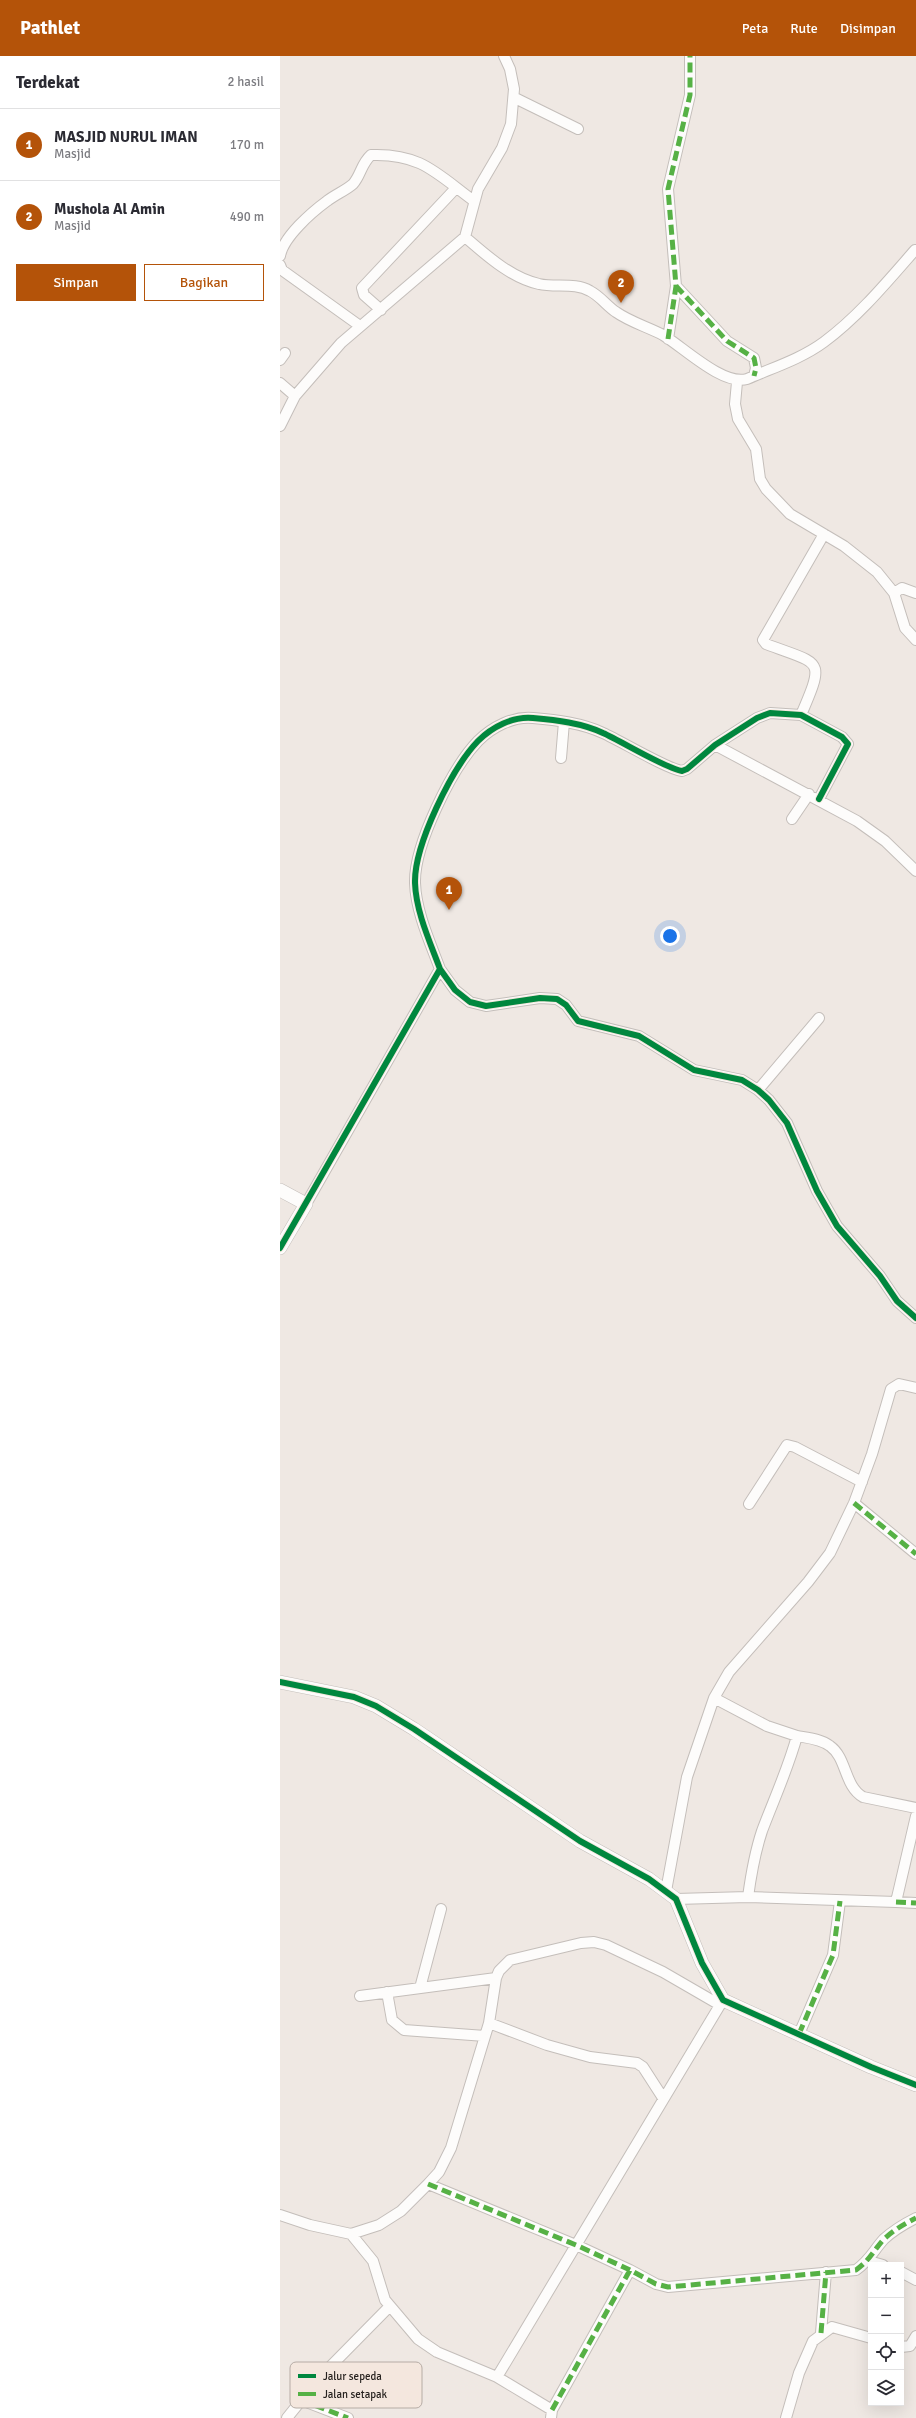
<!DOCTYPE html>
<html lang="id">
<meta charset="utf-8">
<style>
body{margin:0;font-family:Signika,sans-serif;background:#f2f2f3;color:#2b2b33}
.controls{position:absolute;right:12px;bottom:12px;display:grid;overflow:hidden;border-radius:0px;box-shadow:0 4px 16px #0002}
.controls button{width:36px;height:36px;display:grid;place-items:center;padding:0;border:0;border-bottom:1px solid #e1e1e2;background:#fff;color:#2b2b33;font:20px sans-serif}
.you{position:absolute;left:390px;top:880px;width:14px;height:14px;margin:-10px;border:3px solid #fff;border-radius:50%;background:#1a73e8;box-shadow:0 0 0 6px #1a73e833}
.badge{display:grid;place-items:center;width:26px;height:26px;border-radius:50%;background:#b45309;color:#fff;font-size:13px;font-weight:700}
.pin{position:absolute;translate:-50% -33px;filter:drop-shadow(0 1px 2px #0008)}
.pin::after{content:'';position:absolute;top:21px;width:14px;height:12px;background:inherit;clip-path:polygon(0 0,100% 0,50% 100%)}
.list{margin:0;padding:0;list-style:none}
h2{display:flex;justify-content:space-between;align-items:center;height:52px;margin:0;padding:0 16px;font-size:17px}
h2 small{font-size:13px;font-weight:400;color:#7c7c81}
.list li{display:grid;grid-template-columns:26px 1fr auto;gap:12px;align-items:center;box-sizing:border-box;height:72px;padding:0 16px;border-top:1px solid #e1e1e2}
.list b{display:block;font-size:15px;white-space:nowrap}
.list p{margin:0;font-size:13px;white-space:nowrap;color:#7c7c81}
.list em{font-size:13px;font-style:normal;color:#7c7c81}
.actions{display:flex;gap:8px;padding:12px 16px}
.actions a{flex:1;padding:9px 0;border:1px solid #b45309;border-radius:0px;text-align:center;font-size:14px;color:#b45309}
.actions .main{background:#b45309;color:#fff}
.icon{flex:none;width:22px;height:22px;fill:none;stroke:currentColor;stroke-width:2;stroke-linecap:round;stroke-linejoin:round}
.map{position:relative;flex:none;width:636px;height:2362px;overflow:hidden}
header{display:flex;align-items:center;gap:24px;box-sizing:border-box;height:56px;padding:0 20px;background:#b45309;color:#fff}
header strong{font-size:19px}
nav{display:flex;gap:22px;margin-inline-start:auto;font-size:14px}
main{display:flex}
aside{flex:1;background:#fff}
.map>svg:first-child{display:block}
.lines{fill:none;stroke-linecap:round;stroke-linejoin:round}
.minor-casing{stroke:#c4beba;stroke-width:12}
.tertiary-casing{stroke:#c4beba;stroke-width:14}
.minor{stroke:#fdfcfb;stroke-width:10}
.tertiary{stroke:#fdfcfb;stroke-width:13}
.quiet{stroke:#56b145;stroke-width:5;stroke-dasharray:10 5;stroke-linecap:butt}
.cycleway-casing{stroke:#f4e7de;stroke-width:8}
.cycleway{stroke:#00873e;stroke-width:6}
.key{fill:#f4e7de;stroke:#b6aca5;stroke-width:1}
.key-label{font-size:11px;fill:#27221f}
</style>
<header>
<strong>Pathlet</strong>
<nav><a>Peta</a><a>Rute</a><a>Disimpan</a></nav>
</header>
<main>
<aside>
<h2>Terdekat<small>2 hasil</small></h2>
<ul class="list">
<li><span class="badge">1</span><div><b>MASJID NURUL IMAN</b><p>Masjid</p></div><em>170 m</em></li>
<li><span class="badge">2</span><div><b>Mushola Al Amin</b><p>Masjid</p></div><em>490 m</em></li>
</ul>
<div class="actions"><a class="main">Simpan</a><a>Bagikan</a></div>
</aside>
<div class="map">
<svg width="636" height="2362" viewBox="0 0 636 2362">
<rect width="100%" height="100%" fill="#efe8e3"/>
<g class="lines">
<g class="minor-casing">
<path id="minor" d="M235,42L298,73
M185,181C206,199 231,222 259,228C275,232 295,226 310,235C320,240 327,250 336,256C350,266 368,271 383,279C403,291 443,330 467,323C492,312 521,303 544,286C578,261 607,226 635,194
M0,200C3,181 32,156 47,145C56,138 65,135 73,128C81,119 81,108 91,99C141,97 157,118 194,145
M0,209L2,214L80,270
M396,230L447,285L474,302L476,312L474,320
M101,254L84,239L82,232L176,132
M388,283L396,230L388,133L410,39V0
M0,304L5,297
M457,326L455,348L458,363L476,393L480,423L486,433L510,458L564,490L597,516L614,537L625,572L636,584
M0,327L15,340
M0,370L15,340L61,287L185,181L198,133L222,92L231,68L234,33L230,13L224,0
M614,537L622,532L636,537
M521,659C546,601 541,609 486,588L483,584L544,478
M435,689L577,765L605,785L636,815
M281,702L284,666
M512,763L529,738
M160,913C150,886 136,856 135,827C134,789 172,712 198,685C212,671 233,660 253,662C276,664 302,667 323,677C341,685 387,713 402,715L407,713L435,689L477,662L490,657L521,659L562,681L568,688L539,743
M478,1034L539,962
M26,1148L160,913L175,934L190,946L206,950L260,942L277,943L286,949L298,965L359,980L414,1014L462,1024L478,1034L489,1044L507,1067L537,1135L557,1170L600,1220L617,1245L636,1262
M574,1447L636,1498
M469,1448L507,1389L515,1391L582,1426
M434,1642L487,1670L517,1680C508,1713 494,1743 482,1775C475,1796 471,1819 468,1841L616,1846L636,1760
M517,1680C528,1682 541,1683 550,1690C567,1702 564,1730 583,1741L636,1752
M386,1835L407,1721L434,1642L449,1616L528,1526L550,1497L574,1447L592,1398L611,1333L619,1328L636,1332
M396,1843L468,1841
M616,1846L636,1847
M140,1932L161,1853
M107,1936L112,1964L124,1974L205,1980
M80,1940L216,1922
M209,1967L267,1989L310,2001L357,2007L363,2011L383,2042
M519,1978L553,1899L560,1845
M148,2128L296,2189L350,2214
M0,2159L30,2169L71,2178L99,2169L121,2155L148,2128L159,2116L171,2092L209,1967L216,1922L219,1915L230,1904L301,1887L314,1886L326,1889L383,1916L440,1949
M71,2178L93,2205L105,2244L138,2283L157,2296L217,2321
M589,2205L603,2209
M621,2216L636,2224
M541,2277L546,2216
M621,2291L630,2290L636,2280
M21,2344L68,2362
M272,2354L350,2214L376,2228L388,2231L576,2214C591,2203 593,2195 604,2183C614,2174 624,2168 636,2162
M7,2362L40,2321L109,2251
M271,2362L272,2354L217,2321L443,1944
M506,2362L519,2317L533,2285L552,2271L591,2282"/>
</g>
<g class="tertiary-casing">
<path id="tertiary" d="M0,1134L26,1148L0,1192
M0,1626L74,1641L96,1650L134,1673L300,1785L369,1823L396,1843L422,1907L443,1944L591,2011L636,2029"/>
</g>
<use href="#minor" class="minor"/>
<use href="#tertiary" class="tertiary"/>
<path class="quiet" d="M396,230L447,285L474,302L476,312L474,320
M388,283L396,230L388,133L410,39V0
M574,1447L636,1498
M616,1846L636,1847
M519,1978L553,1899L560,1845
M148,2128L296,2189L350,2214
M541,2277L546,2216
M21,2344L68,2362
M272,2354L350,2214L376,2228L388,2231L576,2214C591,2203 593,2195 604,2183C614,2174 624,2168 636,2162"/>
<g class="cycleway-casing">
<path id="cycleway" d="M160,913C150,886 136,856 135,827C134,789 172,712 198,685C212,671 233,660 253,662C276,664 302,667 323,677C341,685 387,713 402,715L407,713L435,689L477,662L490,657L521,659L562,681L568,688L539,743
M0,1192L160,913L175,934L190,946L206,950L260,942L277,943L286,949L298,965L359,980L414,1014L462,1024L478,1034L489,1044L507,1067L537,1135L557,1170L600,1220L617,1245L636,1262
M0,1626L74,1641L96,1650L134,1673L300,1785L369,1823L396,1843L422,1907L443,1944L591,2011L636,2029"/>
</g>
<use href="#cycleway" class="cycleway"/>
</g>
<rect x="10" y="2306" width="132" height="46" rx="6" class="key"/>
<rect x="18" y="2318" width="18" height="4" fill="#00873e"/>
<rect x="18" y="2336" width="18" height="4" fill="#56b145"/>
<g class="key-label">
<text x="43" y="2324">Jalur sepeda</text>
<text x="43" y="2342">Jalan setapak</text>
</g>
</svg>
<div class="controls">
<button>+</button>
<button>−</button>
<button><svg class="icon" aria-label="locate" viewBox="0 0 24 24"><circle cx="12" cy="12" r="6"/><path d="M12 2v4M12 18v4M2 12h4M18 12h4"/></svg></button>
<button><svg class="icon" aria-label="layers" viewBox="0 0 24 24"><path d="M12 4l9 5-9 5-9-5zM3 14l9 5 9-5"/></svg></button>
</div>
<div class="you"></div>
<div class="pin badge" style="left:169px;top:854px">1</div>
<div class="pin badge" style="left:341px;top:247px">2</div>
</div>
</main>
